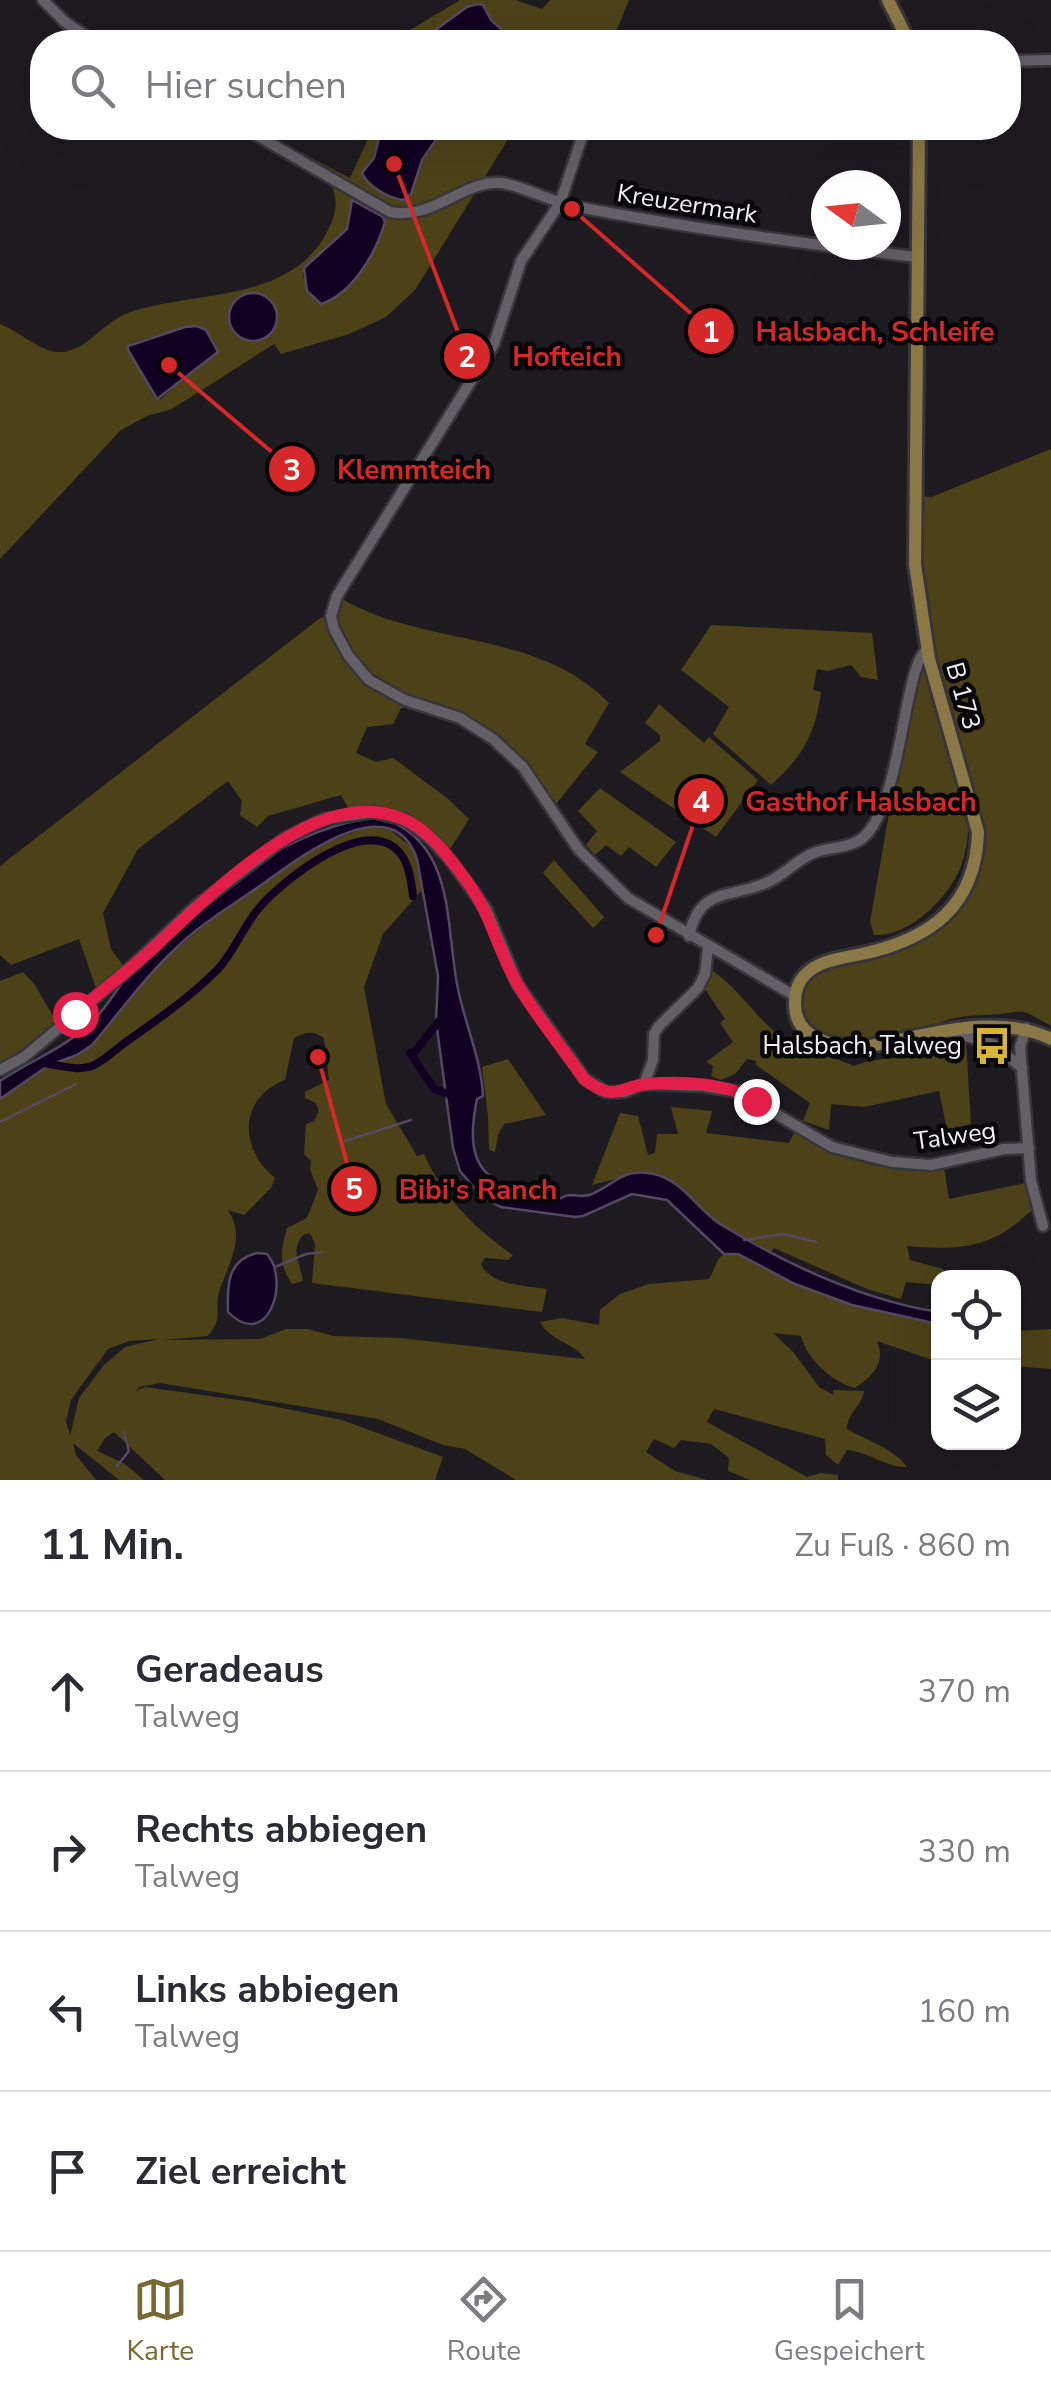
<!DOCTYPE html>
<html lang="de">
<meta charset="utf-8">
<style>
body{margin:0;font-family:"Nunito Sans",sans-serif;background:#f2f2f3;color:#2b2b33}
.controls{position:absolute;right:30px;bottom:30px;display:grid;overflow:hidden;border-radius:20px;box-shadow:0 10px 40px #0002}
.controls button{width:90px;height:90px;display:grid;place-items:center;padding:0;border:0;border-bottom:2px solid #e1e1e2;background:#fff;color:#2b2b33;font:50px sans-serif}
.compass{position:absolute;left:811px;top:170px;width:90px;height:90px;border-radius:50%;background:#fff;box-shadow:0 10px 40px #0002;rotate:285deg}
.stop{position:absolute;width:30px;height:30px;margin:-22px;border:8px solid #e11d48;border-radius:50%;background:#fff}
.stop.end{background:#e11d48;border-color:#fff;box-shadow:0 2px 10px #0008}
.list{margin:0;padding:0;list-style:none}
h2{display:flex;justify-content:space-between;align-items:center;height:130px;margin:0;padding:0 40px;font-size:42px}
h2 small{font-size:32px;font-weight:400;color:#7c7c81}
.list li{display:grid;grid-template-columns:65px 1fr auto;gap:30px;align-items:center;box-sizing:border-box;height:160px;padding:0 40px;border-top:2px solid #e1e1e2}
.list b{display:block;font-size:38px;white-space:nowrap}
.list p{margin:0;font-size:32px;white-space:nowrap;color:#7c7c81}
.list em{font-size:32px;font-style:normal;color:#7c7c81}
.icon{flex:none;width:55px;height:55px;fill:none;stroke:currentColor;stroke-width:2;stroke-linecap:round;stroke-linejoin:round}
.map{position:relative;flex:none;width:1051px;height:1480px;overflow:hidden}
.search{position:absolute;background:#fff;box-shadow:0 10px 40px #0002;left:30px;right:30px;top:30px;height:110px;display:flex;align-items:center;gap:25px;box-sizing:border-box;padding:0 35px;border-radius:40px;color:#7c7c81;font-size:38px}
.sheet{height:770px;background:#fff}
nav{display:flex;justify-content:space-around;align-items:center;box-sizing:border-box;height:140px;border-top:2px solid #e1e1e2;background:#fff;font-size:28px;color:#7c7c81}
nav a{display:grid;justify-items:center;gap:5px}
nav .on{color:#786933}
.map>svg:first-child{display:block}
.green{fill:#4d4118;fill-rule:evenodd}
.water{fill:#120023;stroke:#554862;stroke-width:2.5}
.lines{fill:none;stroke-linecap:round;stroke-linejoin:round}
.stream{stroke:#554862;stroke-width:2.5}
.canal{stroke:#120023;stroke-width:8}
.minor-casing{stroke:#373539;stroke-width:15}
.major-casing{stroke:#373539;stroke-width:18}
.minor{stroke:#625f66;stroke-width:10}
.major{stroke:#8a7946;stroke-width:12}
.route{stroke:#e11d48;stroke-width:12}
.labels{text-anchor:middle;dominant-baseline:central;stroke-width:9;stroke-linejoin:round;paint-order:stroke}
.street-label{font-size:25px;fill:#f2f0f4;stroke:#070608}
.poi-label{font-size:25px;fill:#f2f0f4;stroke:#070608;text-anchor:end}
.leader{fill:none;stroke:#d62828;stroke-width:4}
.callout-dot{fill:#d62828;stroke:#070608;stroke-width:4}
.mark-label{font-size:30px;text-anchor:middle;font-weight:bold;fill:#fff}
.callout-label{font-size:28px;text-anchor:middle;font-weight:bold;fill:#d62828;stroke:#070608;stroke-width:9;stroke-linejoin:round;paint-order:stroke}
</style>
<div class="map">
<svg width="1051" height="1480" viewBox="0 0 1051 1480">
<rect width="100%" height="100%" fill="#1d1a20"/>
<path class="green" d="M460,0H516L542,9L550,0H629L612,42H509L511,38L491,20L483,6C455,2 439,38 415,42C407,44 398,42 390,42Z
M233,128H253L350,178L373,128H393L380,135L365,180C379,189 392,203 409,198L422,160L441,133L439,128H515L415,290L386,317L349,334L281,354L274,344L172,409L147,416L121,430L0,559V324C19,331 42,354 62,352C88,350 104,321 128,313C193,290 292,304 328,230C336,215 338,202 332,186ZM352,200L383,217L385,222C375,257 353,282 326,304L303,277L305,266L347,229ZM185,327L206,330L217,348L216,355L188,374L161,399L154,397L128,350L131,343Z
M1051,449V1026C1043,1022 1032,1014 1024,1012C1017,1011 1007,1013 1001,1014C986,1015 969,1015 955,1018C935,1023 916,1033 896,1036C866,1040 801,1052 801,1003C801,993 805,982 813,976C825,965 848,963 863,959C932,941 977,915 983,840L931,646L919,553V496L931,497Z
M337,596C420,648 537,628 609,703L585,744L598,752L552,809C524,765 483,726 432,710C423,707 411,708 401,708L393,724L367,727L356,753L376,762L393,758L447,798L469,819L447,854L406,820L351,813L341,795L268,816L257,827L240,815L242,801L228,781L138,849L103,913L111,949L127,971L98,994L79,939L11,965L0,955V866L320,618L331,616Z
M711,625L872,633L878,680L861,677L851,665L828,671L817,669L813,690L821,692C815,735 803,756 771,785L713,734L729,707L681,670Z
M922,658L969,821C968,838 966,853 960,869C947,899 909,937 874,935L870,922L894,785Z
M659,704L704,743L709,737L758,780L716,837L620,772L660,741V735L645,723Z
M600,788L676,842L656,867L629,847L621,856L606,845L595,855L586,845L597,831L578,811Z
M376,827L390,830L414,849L422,890L383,934L364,987L386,1104L417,1156L424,1154C443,1197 475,1229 513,1255L508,1260L485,1258L481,1264C491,1286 524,1285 547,1289L542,1312L312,1283L315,1244L310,1233L303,1235C290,1252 300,1261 303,1281L292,1284C278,1264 281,1249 287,1228L307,1218L318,1190L310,1169L311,1161L304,1154L306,1124L314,1121L319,1111L316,1103L305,1098V1092L329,1080L324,1038C313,1030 306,1032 294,1038L285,1080C238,1098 239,1149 275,1178L271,1188L244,1215L228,1210C246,1237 229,1263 220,1289C213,1309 225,1316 208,1336L164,1340L260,1339L286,1329H308L334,1336L400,1338L585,1359C575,1343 550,1341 540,1322L562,1318L599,1325L600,1310L620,1294L649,1284L709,1279C714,1272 716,1257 725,1254C740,1250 773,1273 788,1280C836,1303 887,1314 938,1324V1362L877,1341C886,1363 873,1376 855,1388C833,1383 806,1358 801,1336L773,1333L794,1353L820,1388L834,1395L833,1390L864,1391C862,1406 847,1413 847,1429C866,1440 895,1449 907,1467C887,1468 869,1452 847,1450L838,1465L826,1455L825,1439L714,1409L707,1422L807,1477L821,1473L838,1475V1480H750L728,1471L729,1458L711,1444L681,1440L674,1448L654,1439L646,1452L675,1471L707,1480H516L465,1449L443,1445L378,1419L160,1383L139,1387L136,1391L145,1387L246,1401L342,1420L443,1457L435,1480H165L114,1432L105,1438L97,1451L125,1464L144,1480H119L73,1443L76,1455L96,1480H0V1099L49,1065L92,1045L163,960L232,903L312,848L362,829ZM159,1339L125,1347L104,1365L79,1398L70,1436L66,1421L71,1400L108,1349L129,1341Z
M554,860L604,917L593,928L543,873Z
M713,971C739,989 756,1018 781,1037C803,1052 830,1055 854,1066C870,1058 885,1060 902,1057C924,1052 943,1043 966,1043L971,1124L947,1130L939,1091L864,1107L831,1104L829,1130L803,1121L810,1103L756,1065V1061L747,1059L735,1074L721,1080L711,1076L713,1066L706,1062L733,1042L720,1023L725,1019L703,986Z
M23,972L35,985L60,1028L0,1070V981Z
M508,1059L546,1115L504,1124L498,1135L495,1152L489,1150L488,1117L482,1067Z
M671,1107L712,1111L706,1133L789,1143L795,1131C839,1159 891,1177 944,1168L949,1199L1035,1181L1037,1207C1028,1212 1022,1220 1013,1226C980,1251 945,1249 907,1246L910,1260L943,1269L945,1277L938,1278V1285L906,1282L901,1299L867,1289L774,1248L771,1252L717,1222L672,1181L658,1174L643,1172L592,1185L620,1113L638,1116L648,1155L655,1153L657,1134H678Z
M1051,1329V1369L1014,1366V1331Z"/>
<path class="water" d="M478,4L483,5L491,20L511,38L509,42H419L467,7Z
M393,128H439L441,132L422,160L411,194L404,200C390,199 367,186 362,173L374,158L380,135Z
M352,200L383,217L385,222C376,252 353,294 321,304L307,291L304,268L347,229Z
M229 317a24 24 0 1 1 48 0a24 24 0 1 1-48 0Z
M197,326L206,330L218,352L157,399L128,350V346L185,327Z
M379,817C455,840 445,919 457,984C464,1023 481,1057 483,1096L477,1099C471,1128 467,1164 497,1181C513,1189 537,1198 556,1199C565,1199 560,1196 570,1195C578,1195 583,1198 592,1194C615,1184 624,1167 654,1174C682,1180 697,1209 720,1224C786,1264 862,1300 938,1312V1324L852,1305L795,1284L738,1254H724L667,1200L632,1194L583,1216L575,1217L501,1207L482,1197L460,1171L453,1148L436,1021L438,976L417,859C390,780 287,868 251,892C223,911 196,928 172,952C142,980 119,1014 92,1045L77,1055L49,1065L0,1099V1081C28,1062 60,1050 85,1028C105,1012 117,987 134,968C197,900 285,827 379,817Z
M257,1253L267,1254C291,1282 267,1352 228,1312C227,1286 227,1260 257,1253Z"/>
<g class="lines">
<path class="stream" d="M0,1122L76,1084
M345,1141L411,1120
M744,1240L783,1234L816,1242
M275,1267L306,1254L322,1252
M117,1466L129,1451L124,1432"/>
<path class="canal" d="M410,1053L434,1089L451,1095
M412,1055L440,1020
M43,1063C61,1065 79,1073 96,1064C106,1059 116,1049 126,1042C158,1019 188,999 216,971C234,953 242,928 259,908C282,881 359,819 395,848C409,859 411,880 413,896"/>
<g class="minor-casing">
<path id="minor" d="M43,0L65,22L95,42
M1008,61L1051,60
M244,128L390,212C436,221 466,175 507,184C529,189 550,201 573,206C686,228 801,243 916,257
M585,128L560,203L521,261L494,344L337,596L331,616L334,629L348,655L369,680L405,700L460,718L493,739L523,767L579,850L628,898L795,996
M689,936C700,884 733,900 770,881C786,873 799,858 816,852C831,847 854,848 866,835C903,795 904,664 927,650
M1026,1028L1020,1047L1031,1181L1043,1226
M951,1032L993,1044L1022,1068
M0,1070L24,1057L127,971L195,907L284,839L324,819L374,812L406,820L430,838L451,861L486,909L518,985L585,1079L606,1092H624L644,1084L704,1086L739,1092L832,1147L892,1162L931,1165L1004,1149L1029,1148
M644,1084L653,1060L654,1034L659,1026L698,988L705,974L708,947"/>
</g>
<g class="major-casing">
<path id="major" d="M888,0L909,42
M919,128L915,564L929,659L978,832C976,906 931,939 862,954C843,958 819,960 805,975C798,982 795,993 795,1003C794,1040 835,1047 864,1047C922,1037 995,1011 1051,1039"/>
</g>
<use href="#minor" class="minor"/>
<use href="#major" class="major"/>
</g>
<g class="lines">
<path class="route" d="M75,1014C100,992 127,972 151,950C209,897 316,782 403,819C430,830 451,860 468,883C491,914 498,952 518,985C537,1018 563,1048 584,1079C617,1104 617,1086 649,1084C682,1081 728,1083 756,1101"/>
</g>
<defs>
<g id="bus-bare" transform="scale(3)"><path d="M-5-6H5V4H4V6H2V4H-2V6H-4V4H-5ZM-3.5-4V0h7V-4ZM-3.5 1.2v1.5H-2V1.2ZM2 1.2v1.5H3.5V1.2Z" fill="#d7b434" stroke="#070608" stroke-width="2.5" paint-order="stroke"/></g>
</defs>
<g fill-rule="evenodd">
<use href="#bus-bare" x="992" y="1046"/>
</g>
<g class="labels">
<g class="street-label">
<text transform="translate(687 204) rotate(9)">Kreuzermark</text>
<text transform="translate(963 696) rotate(74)">B 173</text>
<text transform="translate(955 1136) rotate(-8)">Talweg</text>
</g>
<g class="poi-label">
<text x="962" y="1046">Halsbach, Talweg</text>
</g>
</g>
<path class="leader" d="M572 209L711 331M394 164L467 356M169 365L292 469M656 935L701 801M318 1057L354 1189"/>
<g class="callout-dot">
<circle cx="572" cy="209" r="10"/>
<circle cx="394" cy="164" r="10"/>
<circle cx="169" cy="365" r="10"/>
<circle cx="656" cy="935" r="10"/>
<circle cx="318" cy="1057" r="10"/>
<circle cx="711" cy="331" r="25"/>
<circle cx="467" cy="356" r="25"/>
<circle cx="292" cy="469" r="25"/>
<circle cx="701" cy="801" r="25"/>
<circle cx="354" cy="1189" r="25"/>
</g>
<g class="mark-label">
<text x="711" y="342">1</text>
<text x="467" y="367">2</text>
<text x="292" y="480">3</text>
<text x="701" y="812">4</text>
<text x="354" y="1199">5</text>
</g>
<g class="callout-label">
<text x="875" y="341">Halsbach, Schleife</text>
<text x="567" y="366">Hofteich</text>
<text x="414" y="479">Klemmteich</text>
<text x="861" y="811">Gasthof Halsbach</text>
<text x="478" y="1199">Bibi's Ranch</text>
</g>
</svg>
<div class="controls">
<button><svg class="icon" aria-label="locate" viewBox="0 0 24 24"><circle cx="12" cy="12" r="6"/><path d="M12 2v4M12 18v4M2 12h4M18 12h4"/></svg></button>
<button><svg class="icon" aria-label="layers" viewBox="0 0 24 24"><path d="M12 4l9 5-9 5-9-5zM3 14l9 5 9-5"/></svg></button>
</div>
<svg class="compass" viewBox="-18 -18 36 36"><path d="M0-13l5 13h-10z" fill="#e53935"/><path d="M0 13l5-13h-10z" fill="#7c7c81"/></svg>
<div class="stop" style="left:75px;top:1014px"></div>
<div class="stop end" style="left:756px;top:1101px"></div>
<div class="search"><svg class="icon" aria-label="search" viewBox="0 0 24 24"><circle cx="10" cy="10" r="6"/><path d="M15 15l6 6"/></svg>Hier suchen</div>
</div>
<section class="sheet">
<h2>11 Min.<small>Zu Fuß · 860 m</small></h2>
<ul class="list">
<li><svg class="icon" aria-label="ahead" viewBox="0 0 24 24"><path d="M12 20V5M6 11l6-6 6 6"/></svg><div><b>Geradeaus</b><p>Talweg</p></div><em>370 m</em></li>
<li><svg class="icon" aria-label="right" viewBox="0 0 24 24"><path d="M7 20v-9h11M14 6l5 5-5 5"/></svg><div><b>Rechts abbiegen</b><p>Talweg</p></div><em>330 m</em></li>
<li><svg class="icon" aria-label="left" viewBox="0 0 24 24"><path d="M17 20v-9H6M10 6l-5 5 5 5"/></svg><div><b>Links abbiegen</b><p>Talweg</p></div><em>160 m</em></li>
<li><svg class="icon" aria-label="arrive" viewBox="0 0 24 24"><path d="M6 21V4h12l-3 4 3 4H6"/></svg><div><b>Ziel erreicht</b></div></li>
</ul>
</section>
<nav>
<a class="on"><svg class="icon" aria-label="map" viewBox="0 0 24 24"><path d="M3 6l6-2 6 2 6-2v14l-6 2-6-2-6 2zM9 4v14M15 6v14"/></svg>Karte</a>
<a><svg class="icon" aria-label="directions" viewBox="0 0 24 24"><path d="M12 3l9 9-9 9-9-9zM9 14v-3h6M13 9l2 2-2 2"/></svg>Route</a>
<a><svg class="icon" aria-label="saved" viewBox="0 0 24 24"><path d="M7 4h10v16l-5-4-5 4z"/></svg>Gespeichert</a>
</nav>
